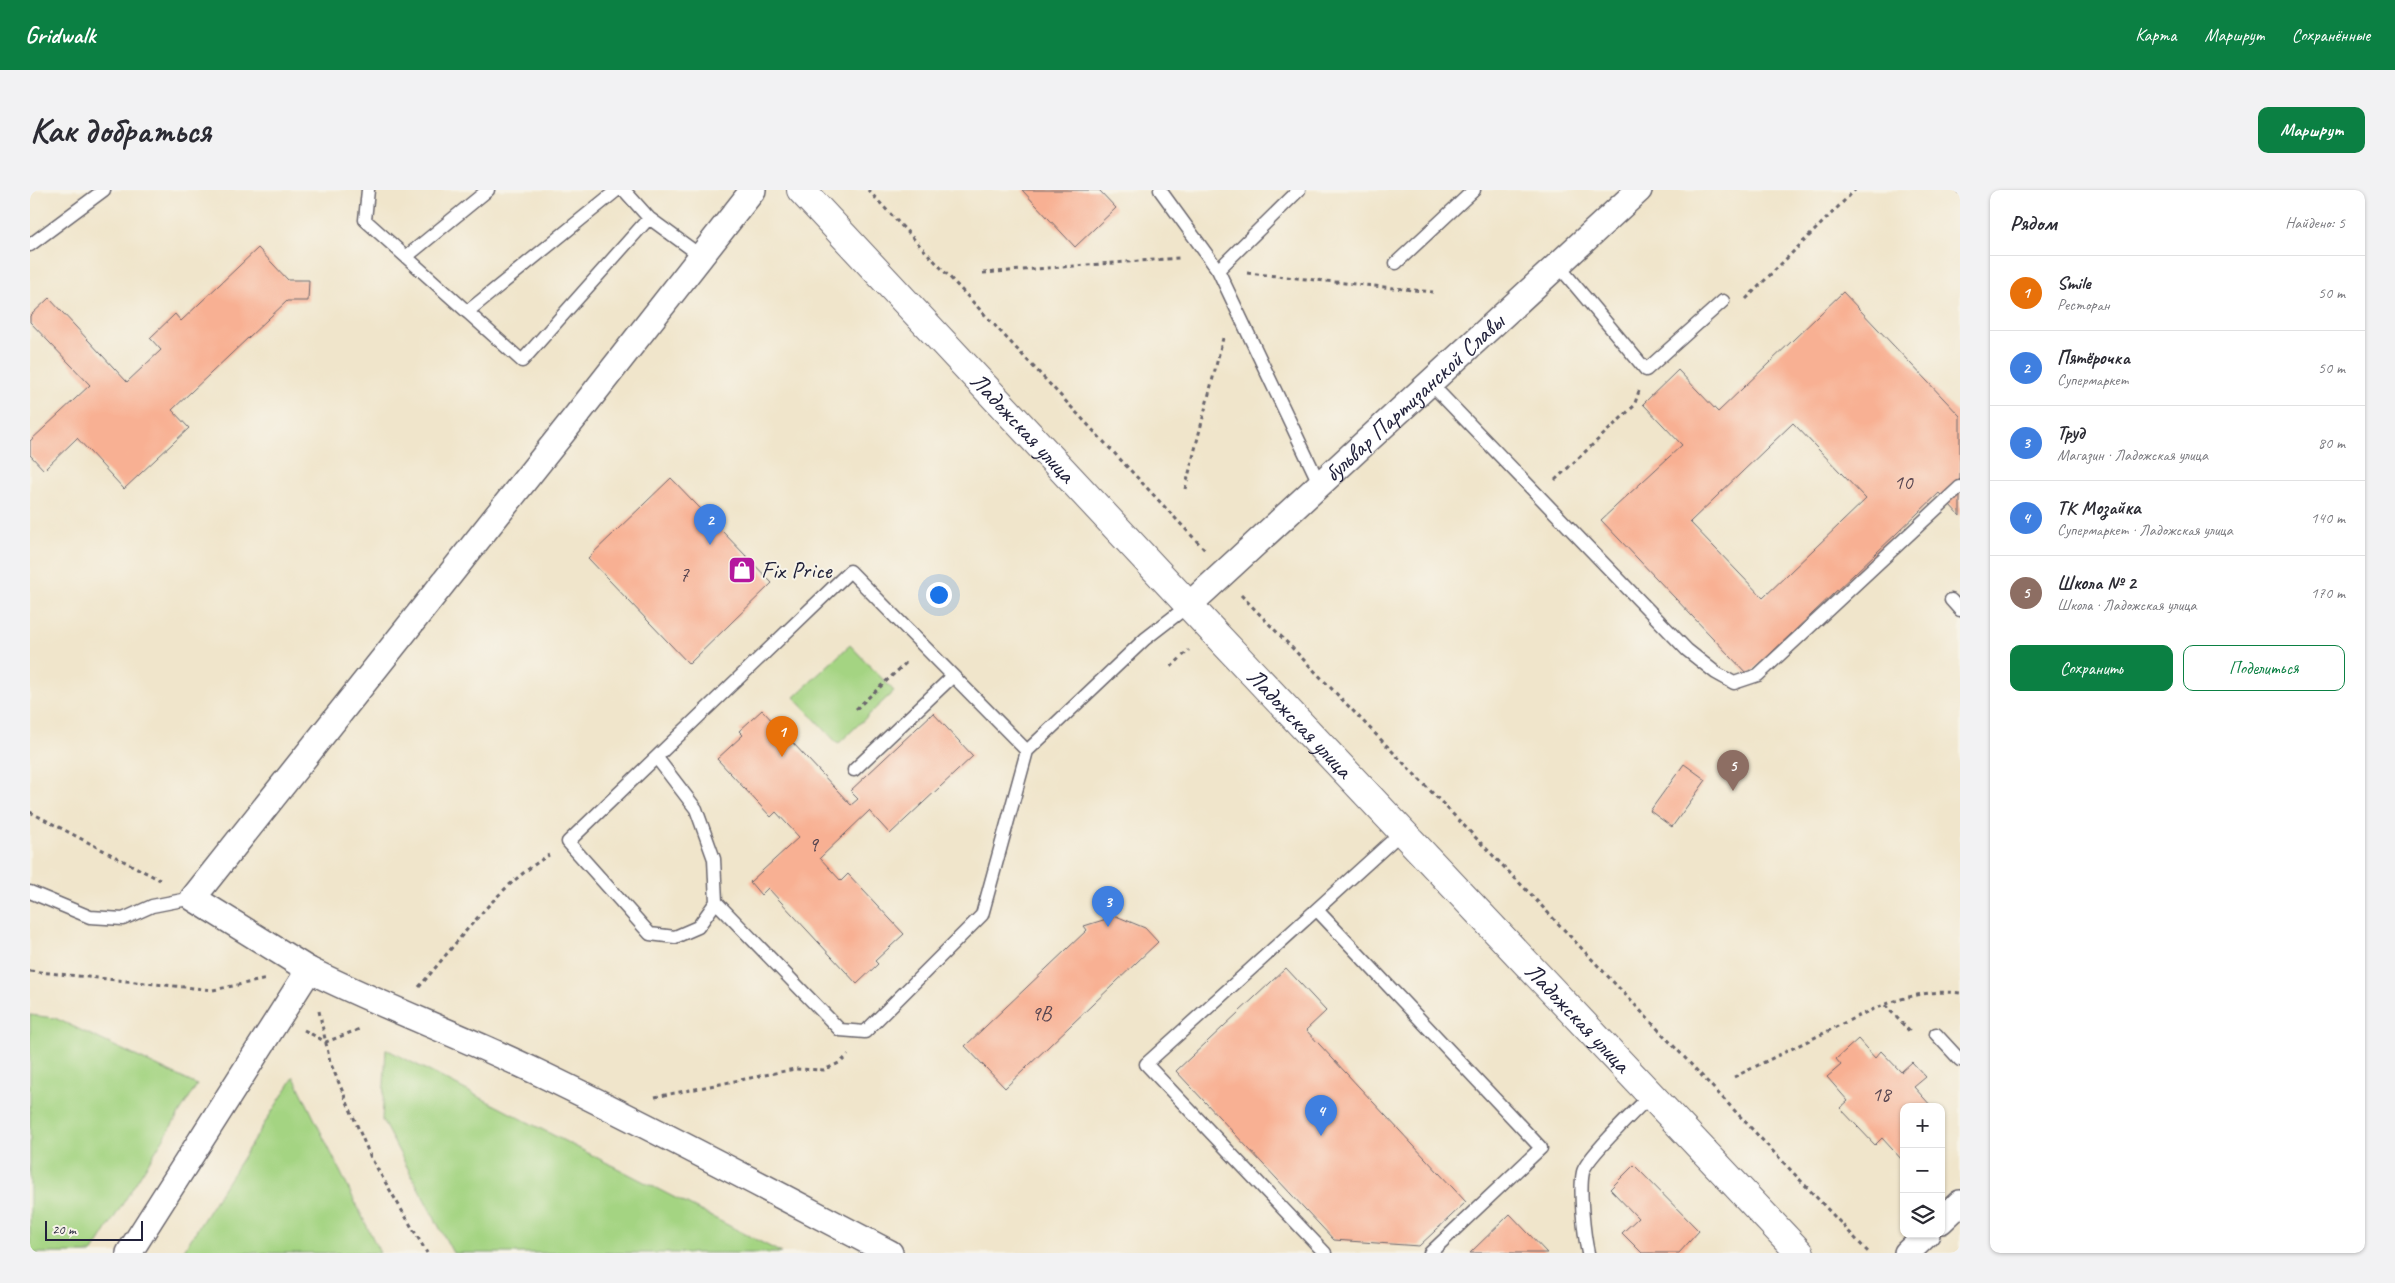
<!DOCTYPE html>
<html lang="ru">
<meta charset="utf-8">
<style>
body{margin:0;font-family:Caveat,sans-serif;background:#f2f2f3;color:#2b2b33}
.controls{position:absolute;right:15px;bottom:15px;display:grid;overflow:hidden;border-radius:10px;box-shadow:0 1px 4px #0004}
.controls button{width:45px;height:45px;display:grid;place-items:center;padding:0;border:0;border-bottom:1px solid #e1e1e2;background:#fff;color:#2b2b33;font:25px sans-serif}
.scale{position:absolute;left:15px;bottom:12px;width:98px;box-sizing:border-box;padding-left:5px;border:2px solid #22223b;border-top:0;font-size:14px;line-height:18px;white-space:nowrap;color:#22223b;-webkit-text-stroke:4px #f7f3e8;paint-order:stroke}
.you{position:absolute;left:908px;top:404px;width:18px;height:18px;margin:-12px;border:4px solid #fff;border-radius:50%;background:#1a73e8;box-shadow:0 0 0 8px #1a73e833}
.badge{display:grid;place-items:center;width:32px;height:32px;border-radius:50%;background:#0b8043;color:#fff;font-size:16px;font-weight:700}
.pin{position:absolute;translate:-50% -41px;filter:drop-shadow(0 1px 2px #0008)}
.pin::after{content:'';position:absolute;top:26px;width:18px;height:15px;background:inherit;clip-path:polygon(0 0,100% 0,50% 100%)}
.list{margin:0;padding:0;list-style:none}
h2{display:flex;justify-content:space-between;align-items:center;height:65px;margin:0;padding:0 20px;font-size:21px}
h2 small{font-size:16px;font-weight:400;color:#7c7c81}
.list li{display:grid;grid-template-columns:32px 1fr auto;gap:15px;align-items:center;box-sizing:border-box;height:75px;padding:0 20px;border-top:1px solid #e1e1e2}
.list b{display:block;font-size:19px;white-space:nowrap}
.list p{margin:0;font-size:16px;white-space:nowrap;color:#7c7c81}
.list em{font-size:16px;font-style:normal;color:#7c7c81}
.actions{display:flex;gap:10px;padding:15px 20px}
.actions a{flex:1;padding:11px 0;border:1px solid #0b8043;border-radius:10px;text-align:center;font-size:18px;color:#0b8043}
.actions .main{background:#0b8043;color:#fff}
.icon{flex:none;width:28px;height:28px;fill:none;stroke:currentColor;stroke-width:2;stroke-linecap:round;stroke-linejoin:round}
.map{position:relative;flex:none;width:1930px;height:1063px;overflow:hidden;border-radius:10px}
header{display:flex;align-items:center;gap:30px;box-sizing:border-box;height:70px;padding:0 25px;background:#0b8043;color:#fff}
header strong{font-size:24px}
nav{display:flex;gap:28px;margin-inline-start:auto;font-size:18px}
.intro{display:flex;align-items:center;justify-content:space-between;box-sizing:border-box;height:120px;padding:0 30px}
h1{margin:0;font-size:35px}
.button{padding:12px 22px;border-radius:10px;background:#0b8043;color:#fff;font-size:18px;font-weight:700}
main{display:flex;gap:30px;padding:0 30px}
aside{flex:1;background:#fff;border-radius:10px;box-shadow:0 1px 4px #0004}
.map>svg:first-child{display:block}
.green{fill:#a4d482;stroke:#637b5e}
.building{fill:#f8b093;fill-rule:evenodd}
.lines{fill:none;stroke-linecap:round;stroke-linejoin:round}
.service-casing{stroke:#6a666d;stroke-width:15}
.minor-casing{stroke:#6a666d;stroke-width:28}
.tertiary-casing{stroke:#6a666d;stroke-width:30}
.path{stroke:#6a666d;stroke-width:3;stroke-dasharray:4 4;stroke-linecap:butt}
.service{stroke:#fff;stroke-width:12}
.minor{stroke:#fff;stroke-width:25}
.tertiary{stroke:#fff;stroke-width:28}
.labels{text-anchor:middle;dominant-baseline:central;stroke-width:4;stroke-linejoin:round;paint-order:stroke}
.number-label{font-size:21px;fill:#584651}
.street-label{font-size:24px;fill:#22223b;stroke:#f7f3e8}
.poi-label{font-size:24px;fill:#22223b;stroke:#f7f3e8;text-anchor:start}
</style>
<header>
<strong>Gridwalk</strong>
<nav><a>Карта</a><a>Маршрут</a><a>Сохранённые</a></nav>
</header>
<div class="intro"><h1>Как добраться</h1><a class="button">Маршрут</a></div>
<main>
<div class="map">
<svg width="1930" height="1063" viewBox="0 0 1930 1063">
<rect width="100%" height="100%" fill="#f7f3e8"/>
<filter id="ink" filterUnits="userSpaceOnUse"><feTurbulence type="fractalNoise" baseFrequency=".02" numOctaves="2"/><feDisplacementMap in="SourceGraphic" scale="10" xChannelSelector="R" yChannelSelector="G"/><feConvolveMatrix kernelMatrix="1 2 1 2 8 2 1 2 1" color-interpolation-filters="sRGB"/></filter>
<filter id="wash" filterUnits="userSpaceOnUse"><feTurbulence type="fractalNoise" baseFrequency=".0096" numOctaves="4" result="noise"/><feDisplacementMap in="SourceGraphic" scale="20" xChannelSelector="R" yChannelSelector="G"/><feGaussianBlur stdDeviation="1.12" result="paint"/><feColorMatrix in="noise" values="0 0 0 0 0 0 0 0 0 0 0 0 0 0 0 0 0 1.4 0 .05"/><feComposite in="paint" operator="in"/></filter>
<g filter="url(#wash)">
<rect width="100%" height="100%" fill="#f0e5cb"/>
<path class="green" d="M820,455L864,501L808,554L764,507Z
M0,825L25,828L167,895L62,1063H0Z
M356,859L752,1063H423L352,930Z
M264,887L350,1063H152Z"/>
<g id="blocks">
<path class="building" d="M992,0H1069L1086,18L1045,57Z
M228,58L258,90H279L278,111H257L142,220L159,238L94,299L47,248L14,280L0,265V251L60,195L0,132V126L19,108L97,192L131,160L120,148L145,124L151,131Z
M1813,102L1930,226V289L1923,295L1930,302V326L1909,303L1718,485L1571,330L1652,255L1613,214L1648,180L1688,222ZM1763,233L1836,309L1733,408L1660,332Z
M641,288L742,393L659,474L558,368Z
M732,520L821,615L828,609L820,601L903,523L943,566L860,644L839,621L790,668L811,691L818,684L874,744L845,771L848,774L827,794L738,698L731,705L720,692L769,647L746,622L741,627L687,569L713,545L709,541Z
M1654,574L1676,590L1642,637L1620,621Z
M1086,726L1115,738L1128,752L975,898L935,856L1057,740L1054,736Z
M1256,778L1296,821L1276,840L1436,1012L1389,1056L1304,1050L1146,881Z
M1828,849L1845,868L1851,861L1871,882L1882,872L1896,887L1884,897L1902,917H1874L1873,971L1852,948L1845,955L1810,918L1818,911L1797,887L1811,875L1806,869Z
M1604,975L1669,1041L1649,1063H1612L1592,1043L1608,1028L1580,999Z
M1480,1024L1517,1063H1440Z"/>
</g>
</g>
<g filter="url(#ink)">
<use href="#blocks" fill-opacity="0" stroke="#6a666d" stroke-width="1"/>
<g class="lines">
<g class="service-casing">
<path id="service" d="M338,0L335,30L492,171L619,28
M594,0L619,28L671,66
M1130,0L1188,80L1269,0
M0,55L74,0
M376,67L458,0
M1366,73L1444,0
M1528,75L1616,180L1693,111
M1188,80L1290,295
M437,122L587,0
M1400,193L1657,460L1686,483L1704,493L1728,485L1930,297
M1921,410L1930,420
M627,568L666,619L684,669L686,712L668,737L645,747L620,744L538,652L820,381L997,561
M824,580L923,486
M0,702L60,727L93,729L122,716L163,708
M686,712L810,840L835,842L952,725L997,561L1115,449L1159,415
M1287,720L1511,958L1400,1063
M1906,844L1930,870
M1295,1063L1116,874L1373,641
M1558,1063C1554,1045 1549,1000 1553,982C1556,968 1609,917 1622,904"/>
</g>
<g class="minor-casing">
<g id="minor">
<path id="s1" d="M1159,415L1609,0"/>
<path d="M279,780C354,817 432,846 507,882C626,939 743,1002 860,1063"/>
<path d="M1911,1031L1930,1013"/>
<path d="M99,1063L279,780L163,708L546,226L723,0"/>
<path d="M1877,1063L1897,1044"/>
</g>
</g>
<g class="tertiary-casing">
<g id="tertiary">
<path id="s2" d="M771,0L1181,439L1770,1063"/>
</g>
</g>
<path class="path" d="M838,0L1176,361
M1927,0L1930,4
M953,83L1149,68
M1217,83L1403,102
M1716,109L1825,0
M1525,290L1604,216L1609,201
M1155,299L1193,148
M1211,405L1505,709L1839,1063
M1141,477L1159,460
M826,519L877,472
M0,622L130,690
M0,781L183,800L237,789
M389,797C429,751 466,697 519,665
M1855,815L1882,844
M289,821L300,872L341,968L397,1063
M274,840L296,852L332,838
M1704,887C1733,873 1761,859 1790,845C1834,823 1880,797 1930,803
M625,907L765,879L794,880L811,872L818,865"/>
<use href="#service" class="service"/>
<use href="#minor" class="minor"/>
<use href="#tertiary" class="tertiary"/>
</g>
</g>
<defs>
<g id="shop-square" transform="scale(1.4375)"><rect x="-9" y="-9" width="18" height="18" rx="4" fill="#b5179e" stroke="#f7f3e8"/><path d="M-5-2.5h2.3a2.7 3.5 0 0 1 5.4 0H5L5.5 6h-11ZM-1.5-2.5h3a1.5 2.3 0 0 0-3 0Z" fill="#fff"/></g>
</defs>
<g fill-rule="evenodd">
<use href="#shop-square" x="712" y="380"/>
</g>
<g class="labels">
<g class="number-label">
<text x="1873" y="292">10</text>
<text x="654" y="384">7</text>
<text x="783" y="654">9</text>
<text x="1011" y="823">9В</text>
<text x="1851" y="904">18</text>
</g>
<g class="street-label">
<text stroke="none"><textPath href="#s1" startOffset="306">бульвар Партизанской Славы</textPath></text>
<text stroke="none"><textPath href="#s2" startOffset="325">Ладожская улица</textPath></text>
<text stroke="none"><textPath href="#s2" startOffset="730">Ладожская улица</textPath></text>
<text stroke="none"><textPath href="#s2" startOffset="1135">Ладожская улица</textPath></text>
</g>
<g class="poi-label">
<text x="731" y="380">Fix Price</text>
</g>
</g>
</svg>
<div class="controls">
<button>+</button>
<button>−</button>
<button><svg class="icon" aria-label="layers" viewBox="0 0 24 24"><path d="M12 4l9 5-9 5-9-5zM3 14l9 5 9-5"/></svg></button>
</div>
<div class="scale">20 m</div>
<div class="you"></div>
<div class="pin badge" style="left:752px;top:567px;background:#e8710a">1</div>
<div class="pin badge" style="left:680px;top:355px;background:#3f7fe0">2</div>
<div class="pin badge" style="left:1078px;top:737px;background:#3f7fe0">3</div>
<div class="pin badge" style="left:1291px;top:946px;background:#3f7fe0">4</div>
<div class="pin badge" style="left:1703px;top:601px;background:#8d6e63">5</div>
</div>
<aside>
<h2>Рядом<small>Найдено: 5</small></h2>
<ul class="list">
<li><span class="badge" style="background:#e8710a">1</span><div><b>Smile</b><p>Ресторан</p></div><em>50 m</em></li>
<li><span class="badge" style="background:#3f7fe0">2</span><div><b>Пятёрочка</b><p>Супермаркет</p></div><em>50 m</em></li>
<li><span class="badge" style="background:#3f7fe0">3</span><div><b>Труд</b><p>Магазин · Ладожская улица</p></div><em>80 m</em></li>
<li><span class="badge" style="background:#3f7fe0">4</span><div><b>ТК Мозайка</b><p>Супермаркет · Ладожская улица</p></div><em>140 m</em></li>
<li><span class="badge" style="background:#8d6e63">5</span><div><b>Школа № 2</b><p>Школа · Ладожская улица</p></div><em>170 m</em></li>
</ul>
<div class="actions"><a class="main">Сохранить</a><a>Поделиться</a></div>
</aside>
</main>
